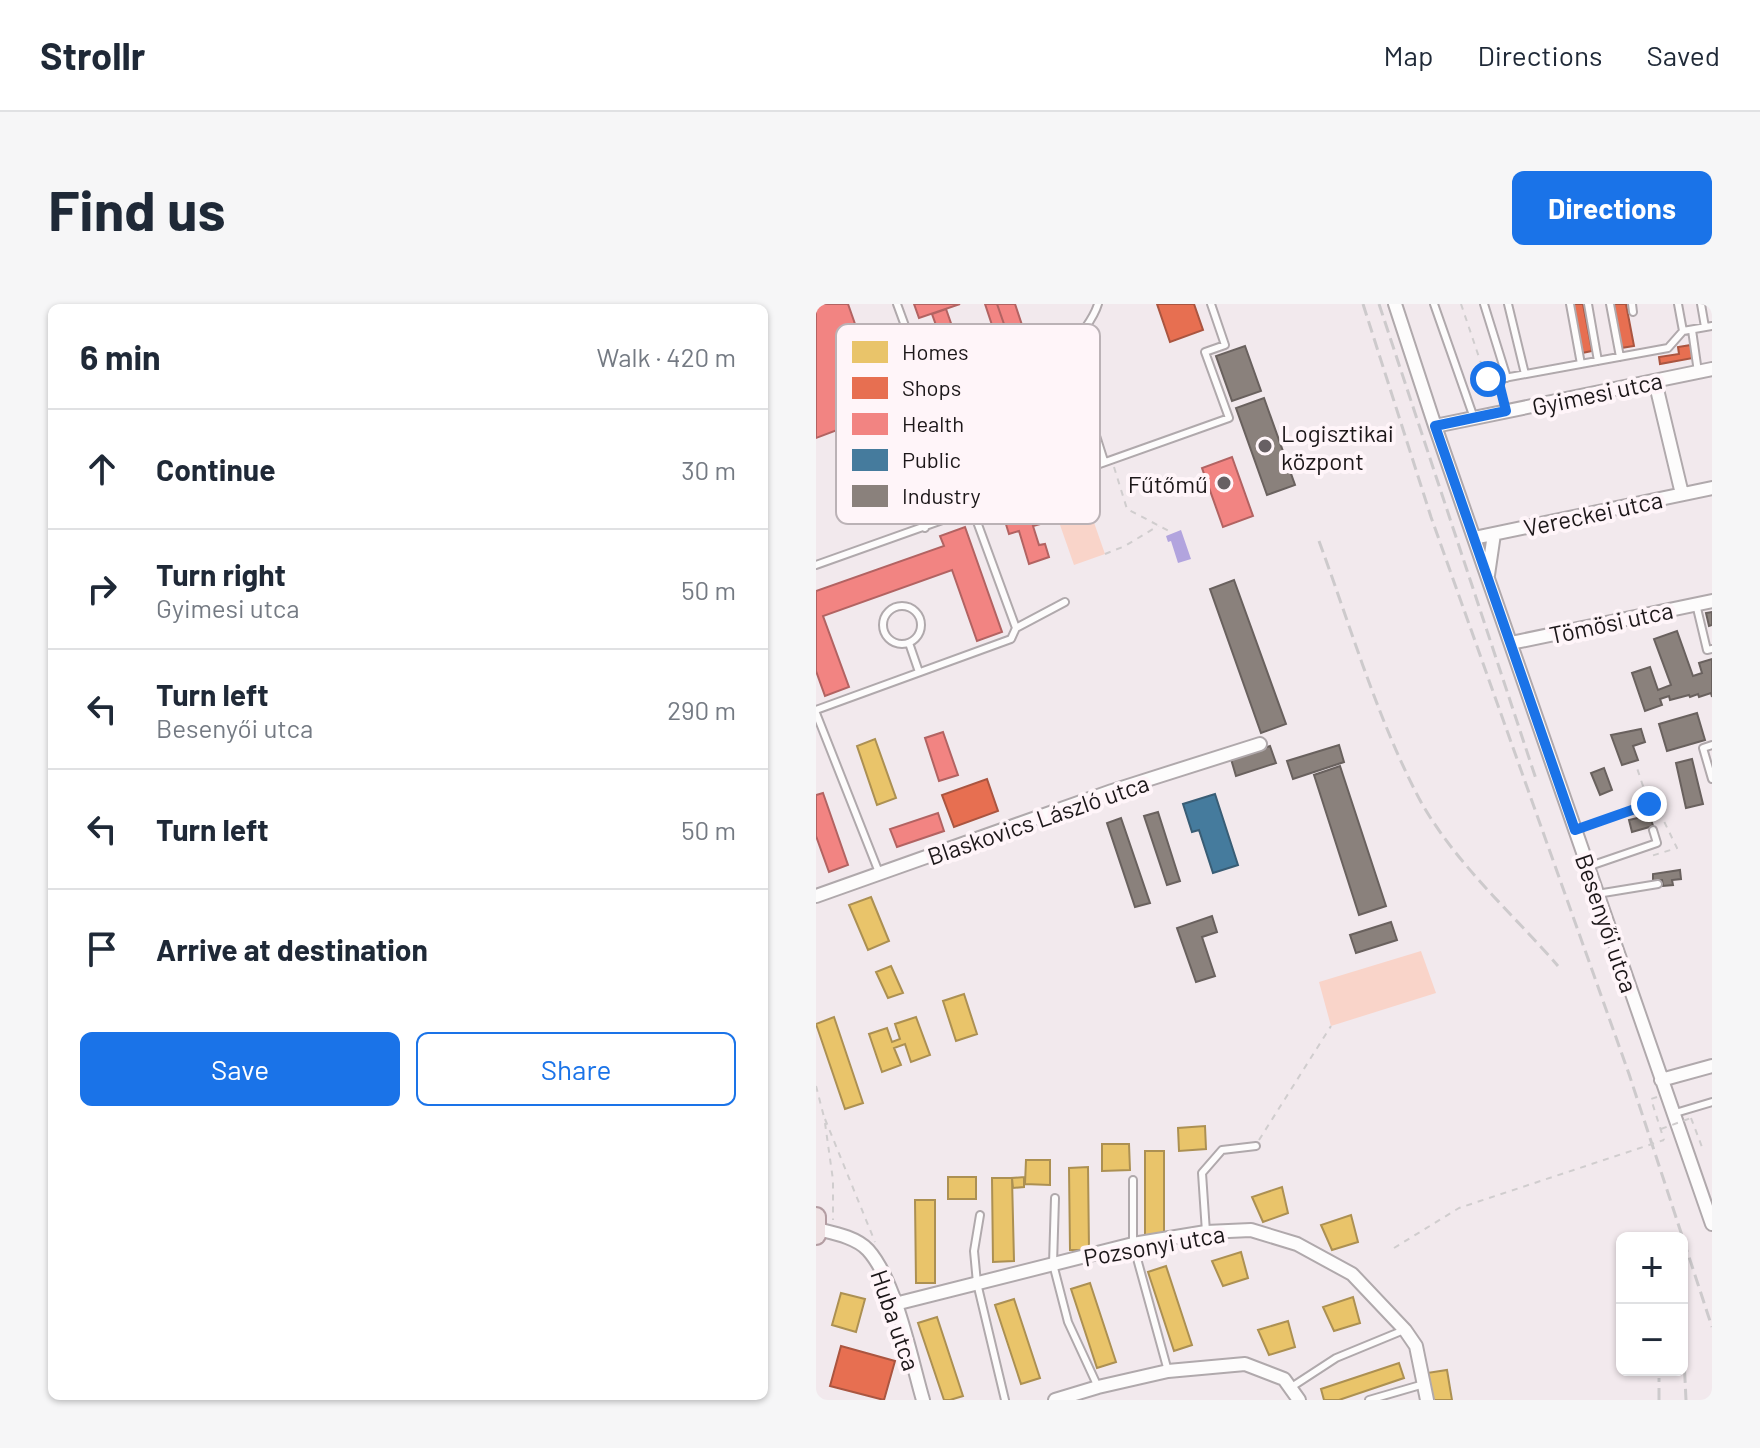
<!DOCTYPE html>
<meta charset="utf-8">
<style>
body{margin:0;font-family:Barlow,sans-serif;background:#f6f6f7;color:#1f2937}
.controls{position:absolute;right:24px;bottom:24px;display:grid;overflow:hidden;border-radius:12px;box-shadow:0 2px 6px #0004}
.controls button{width:72px;height:72px;display:grid;place-items:center;padding:0;border:0;border-bottom:2px solid #e0e1e3;background:#fff;color:#1f2937;font:40px sans-serif}
.stop{position:absolute;width:24px;height:24px;margin:-18px;border:6px solid #1a73e8;border-radius:50%;background:#fff}
.stop.end{background:#1a73e8;border-color:#fff;box-shadow:0 2px 8px #0008}
.list{margin:0;padding:0;list-style:none}
h2{display:flex;justify-content:space-between;align-items:center;height:104px;margin:0;padding:0 32px;font-size:34px}
h2 small{font-size:26px;font-weight:400;color:#747a83}
.list li{display:grid;grid-template-columns:52px 1fr auto;gap:24px;align-items:center;box-sizing:border-box;height:120px;padding:0 32px;border-top:2px solid #e0e1e3}
.list b{display:block;font-size:30px;white-space:nowrap}
.list p{margin:0;font-size:26px;white-space:nowrap;color:#747a83}
.list em{font-size:26px;font-style:normal;color:#747a83}
.actions{display:flex;gap:16px;padding:24px 32px}
.actions a{flex:1;padding:18px 0;border:2px solid #1a73e8;border-radius:12px;text-align:center;font-size:28px;color:#1a73e8}
.actions .main{background:#1a73e8;color:#fff}
.icon{flex:none;width:44px;height:44px;fill:none;stroke:currentColor;stroke-width:2;stroke-linecap:round;stroke-linejoin:round}
.map{position:relative;flex:none;width:896px;height:1096px;overflow:hidden;border-radius:12px}
header{display:flex;align-items:center;gap:48px;box-sizing:border-box;height:112px;padding:0 40px;background:#fff;border-bottom:2px solid #e0e1e3}
header strong{font-size:38px}
nav{display:flex;gap:44px;margin-inline-start:auto;font-size:28px}
.intro{display:flex;align-items:center;justify-content:space-between;box-sizing:border-box;height:192px;padding:0 48px}
h1{margin:0;font-size:56px}
.button{padding:20px 36px;border-radius:12px;background:#1a73e8;color:#fff;font-size:28px;font-weight:700}
main{display:flex;gap:48px;padding:0 48px}
aside{flex:1;background:#fff;border-radius:12px;box-shadow:0 2px 6px #0004}
.map>svg:first-child{display:block}
.green{fill:#f9d4c9}
.water{fill:#b2a4de}
.homes{fill:#e9c46a;stroke:#ac9052;stroke-width:2}
.shops{fill:#e76f51;stroke:#aa5540;stroke-width:2}
.health{fill:#f28482;stroke:#b26362;stroke-width:2}
.public{fill:#457b9d;stroke:#395d75;stroke-width:2}
.industry{fill:#8a817c;stroke:#69615e;stroke-width:2}
.lines{fill:none;stroke-linecap:round;stroke-linejoin:round}
.lane-casing{stroke:#b0a9ac;stroke-width:10}
.street-casing{stroke:#b0a9ac;stroke-width:16}
.primary-casing{stroke:#b39da2;stroke-width:22}
.path{stroke:#d0cdce;stroke-width:2;stroke-dasharray:6 6;stroke-linecap:butt}
.lane{stroke:#fdfcfc;stroke-width:6}
.street{stroke:#fdfcfc;stroke-width:12}
.primary{stroke:#efe2e4;stroke-width:18}
.rail{stroke:#cdcacc;stroke-width:3;stroke-dasharray:12 6;stroke-linecap:butt}
.path-bridge{stroke:#d0cdce;stroke-width:2;stroke-dasharray:6 6;stroke-linecap:butt}
.route{stroke:#1a73e8;stroke-width:10}
.poi-dot{fill:#676063;stroke:#fff5f9;stroke-width:3}
.labels{text-anchor:middle;dominant-baseline:central;stroke-width:8;stroke-linejoin:round;paint-order:stroke}
.street-label{font-size:24px;fill:#1c1719;stroke:#fff5f9}
.poi-label{font-size:24px;fill:#1c1719;stroke:#fff5f9;text-anchor:start}
.key{fill:#fff5f9;stroke:#bbb2b6;stroke-width:2}
.key-label{font-size:22px;fill:#1c1719}
</style>
<header>
<strong>Strollr</strong>
<nav><a>Map</a><a>Directions</a><a>Saved</a></nav>
</header>
<div class="intro"><h1>Find us</h1><a class="button">Directions</a></div>
<main>
<aside>
<h2>6 min<small>Walk · 420 m</small></h2>
<ul class="list">
<li><svg class="icon" aria-label="ahead" viewBox="0 0 24 24"><path d="M12 20V5M6 11l6-6 6 6"/></svg><div><b>Continue</b></div><em>30 m</em></li>
<li><svg class="icon" aria-label="right" viewBox="0 0 24 24"><path d="M7 20v-9h11M14 6l5 5-5 5"/></svg><div><b>Turn right</b><p>Gyimesi utca</p></div><em>50 m</em></li>
<li><svg class="icon" aria-label="left" viewBox="0 0 24 24"><path d="M17 20v-9H6M10 6l-5 5 5 5"/></svg><div><b>Turn left</b><p>Besenyői utca</p></div><em>290 m</em></li>
<li><svg class="icon" aria-label="left" viewBox="0 0 24 24"><path d="M17 20v-9H6M10 6l-5 5 5 5"/></svg><div><b>Turn left</b></div><em>50 m</em></li>
<li><svg class="icon" aria-label="arrive" viewBox="0 0 24 24"><path d="M6 21V4h12l-3 4 3 4H6"/></svg><div><b>Arrive at destination</b></div></li>
</ul>
<div class="actions"><a class="main">Save</a><a>Share</a></div>
</aside>
<div class="map">
<svg width="896" height="1096" viewBox="0 0 896 1096">
<rect width="100%" height="100%" fill="#f2e9ed"/>
<path class="green" d="M267,187L289,250L258,261L236,198Z
M605,647L620,689L515,722L503,678Z"/>
<path class="water" d="M365,226L375,255L362,259L355,237L352,238L350,232Z"/>
<path class="homes" d="M59,435L80,494L61,501L41,442Z
M55,593L73,637L52,646L33,601Z
M75,662L87,689L72,694L60,668Z
M148,690L161,730L140,737L127,697Z
M18,713L47,799L29,805L0,720Z
M100,713L114,751L95,758L89,740L78,744L85,761L66,768L53,730L71,724L76,738L84,735L79,720Z
M389,822L390,845L363,847L362,824Z
M286,840H313L314,866L286,867Z
M329,847H348V931H329Z
M210,856H234V881L209,880Z
M272,863L273,946H254L253,864Z
M132,873H160V895H132Z
M208,873V883L197,884L196,874Z
M176,874H196L198,957L177,958Z
M466,883L472,909L447,918L436,893Z
M99,896H119V979H100Z
M535,911L542,938L516,946L505,921Z
M425,948L432,974L407,982L396,957Z
M350,962L376,1041L358,1047L332,968Z
M274,979L300,1058L281,1064L255,985Z
M25,989L49,995L40,1028L16,1021Z
M537,993L544,1019L518,1027L507,1003Z
M198,995L224,1074L205,1080L179,1001Z
M121,1013L147,1092L134,1096H128L102,1019Z
M472,1017L479,1043L453,1051L442,1026Z
M583,1059L588,1074L523,1096H508L505,1085Z
M631,1066L636,1096H615L611,1069Z"/>
<path class="shops" d="M341,0H378L387,26L354,38Z
M757,0H767L776,47L766,49Z
M798,0H810L818,42L805,44Z
M875,41L877,54L844,60L843,53L863,50L862,43Z
M171,475L182,507L138,523L126,491Z
M25,1042L79,1057L68,1096L14,1082Z"/>
<path class="health" d="M0,0H32L45,37L65,30L72,51L85,47L91,64L78,68L87,95L58,105L89,197L76,201L79,209L53,218L21,126L0,134Z
M98,0H144L103,14Z
M169,0H181L202,60L207,59L217,86L196,93L179,44L137,58L132,45L129,46L116,10L130,5L143,42L179,30Z
M181,0H199L216,51L206,55L207,59L202,60Z
M416,153L437,212L407,223L386,164Z
M223,203L228,219L217,222L223,241L229,240L233,253L213,260L203,227L193,230L188,214Z
M149,223L186,328L161,337L136,266L7,312L33,383L9,392L0,367V287L128,242L124,232Z
M127,428L142,471L123,477L109,434Z
M7,489L32,561L13,568L0,532V491Z
M122,509L128,527L81,543L74,525Z"/>
<path class="public" d="M399,490L422,561L397,569L383,526L376,528L367,500Z"/>
<path class="industry" d="M429,42L445,87L416,97L400,52Z
M448,94L479,181L451,191L420,104Z
M418,276L470,420L445,429L394,285Z
M896,308V321L893,322L890,309Z
M861,327L877,372L886,369L883,359L896,355V393L895,389L883,393L882,390L874,393L873,391L854,396L853,392L844,395L846,401L829,407L816,369L834,363L842,386L855,381L838,335Z
M881,409L889,436L851,447L843,420Z
M825,425L829,438L817,442L822,456L806,461L795,431Z
M523,441L528,458L477,475L471,457Z
M454,442L460,459L420,472L415,455Z
M876,455L887,500L870,504L860,459Z
M524,462L570,602L543,611L498,471Z
M788,464L796,486L784,491L775,469Z
M342,508L364,577L351,581L328,512Z
M834,511L837,522L816,528L813,516Z
M305,514L334,599L319,603L291,519Z
M864,566L865,575L856,576L857,581L847,582L846,576L837,577V570Z
M396,612L401,628L386,633L399,672L380,678L361,624Z
M575,618L581,636L540,649L534,631Z"/>
<g class="lines">
<g class="lane-casing">
<path id="lane" d="M282,0C276,21 259,31 255,53L288,157
M618,0L658,114
M668,0L691,74
M692,0L709,70
M754,0L765,60
M772,0L782,57
M794,0L804,53
M816,0L817,8
M862,0L867,27
M885,0L889,23
M876,26L882,68
M677,76L852,44L867,27L896,22
M111,81L178,57
M109,224L73,117L80,107L116,95
M0,261L413,114L389,48L409,41L395,0
M880,300L891,346L896,345
M67 321a19 19 0 1 1 38 0a19 19 0 1 1-38 0Z
M200,324L249,298
M93,339L103,368
M0,406L195,335L200,324L81,0
M0,409L64,571
M896,441L887,444L896,475
M771,563L841,539L837,526
M781,590L842,580
M856,810L896,798
M317,876V940L352,1067
M239,894L237,960L252,1018L282,1083
M164,911L158,947L161,979L189,1096
M390,928L386,869L406,846L440,842
M474,1084L520,1054L588,1026
M553,1096L608,1080"/>
</g>
<g class="street-casing">
<path id="street" d="M579,0L619,122L896,920
M839,77L866,190
M619,122L896,65
M658,234L896,184
M672,271L678,230
M695,339L896,297
M0,592L296,487L444,440
M845,776L896,762
M1,925C17,929 40,933 52,946C80,977 95,1055 107,1096
M79,1000L317,940L390,928L435,926L481,940L536,970L589,1026L600,1042L611,1096
M239,1096L282,1083L352,1067L429,1060L468,1075L483,1096"/>
</g>
<g class="primary-casing">
<path id="primary" d="M0,913V931"/>
</g>
<path class="path" d="M645,0L669,71
M684,82L687,95
M298,163L311,205L353,227
M289,250L309,242L342,222
M834,501L841,503L861,544L835,552
M771,521L833,500L820,461
M0,782L8,813
M841,793L835,795L848,836
M875,814L886,843
M9,815L59,938
M9,819L17,876V916
M443,836L515,722
M578,944L643,904L821,845"/>
<use href="#lane" class="lane"/>
<use href="#street" class="street"/>
<use href="#primary" class="primary"/>
<path class="rail" d="M547,0L615,213L813,770L896,1023
M563,0L720,475
M503,237C534,321 563,420 605,498C640,560 696,609 742,662
M866,1013L870,1096
M843,1096V1074"/>
<path class="path-bridge" d="M845,825L875,814
M821,845L848,836"/>
</g>
<g class="lines">
<path class="route" d="M672,75H682L690,107L619,122L759,526L833,500"/>
</g>
<g class="poi-dot">
<circle cx="449" cy="142" r="8"/>
<circle cx="408" cy="179" r="8"/>
</g>
<g class="labels">
<g class="street-label">
<text transform="translate(781 89) rotate(-12)">Gyimesi utca</text>
<text transform="translate(777 209) rotate(-12)">Vereckei utca</text>
<text transform="translate(795 318) rotate(-12)">Tömösi utca</text>
<text transform="translate(222 515) rotate(-19)">Blaskovics László utca</text>
<text transform="translate(791 619) rotate(71)">Besenyői utca</text>
<text transform="translate(338 941) rotate(-10)">Pozsonyi utca</text>
<text transform="translate(80 1016) rotate(71)">Huba utca</text>
</g>
<g class="poi-label">
<text x="465" y="128">Logisztikai<tspan x="465" dy="28">központ</tspan></text>
<text x="392" y="179" text-anchor="end">Fűtőmű</text>
</g>
</g>
<rect x="20" y="20" width="264" height="200" rx="12" class="key"/>
<rect x="36" y="37" width="36" height="22" fill="#e9c46a"/>
<rect x="36" y="73" width="36" height="22" fill="#e76f51"/>
<rect x="36" y="109" width="36" height="22" fill="#f28482"/>
<rect x="36" y="145" width="36" height="22" fill="#457b9d"/>
<rect x="36" y="181" width="36" height="22" fill="#8a817c"/>
<g class="key-label">
<text x="86" y="56">Homes</text>
<text x="86" y="92">Shops</text>
<text x="86" y="128">Health</text>
<text x="86" y="164">Public</text>
<text x="86" y="200">Industry</text>
</g>
</svg>
<div class="controls">
<button>+</button>
<button>−</button>
</div>
<div class="stop" style="left:672px;top:75px"></div>
<div class="stop end" style="left:833px;top:500px"></div>
</div>
</main>
